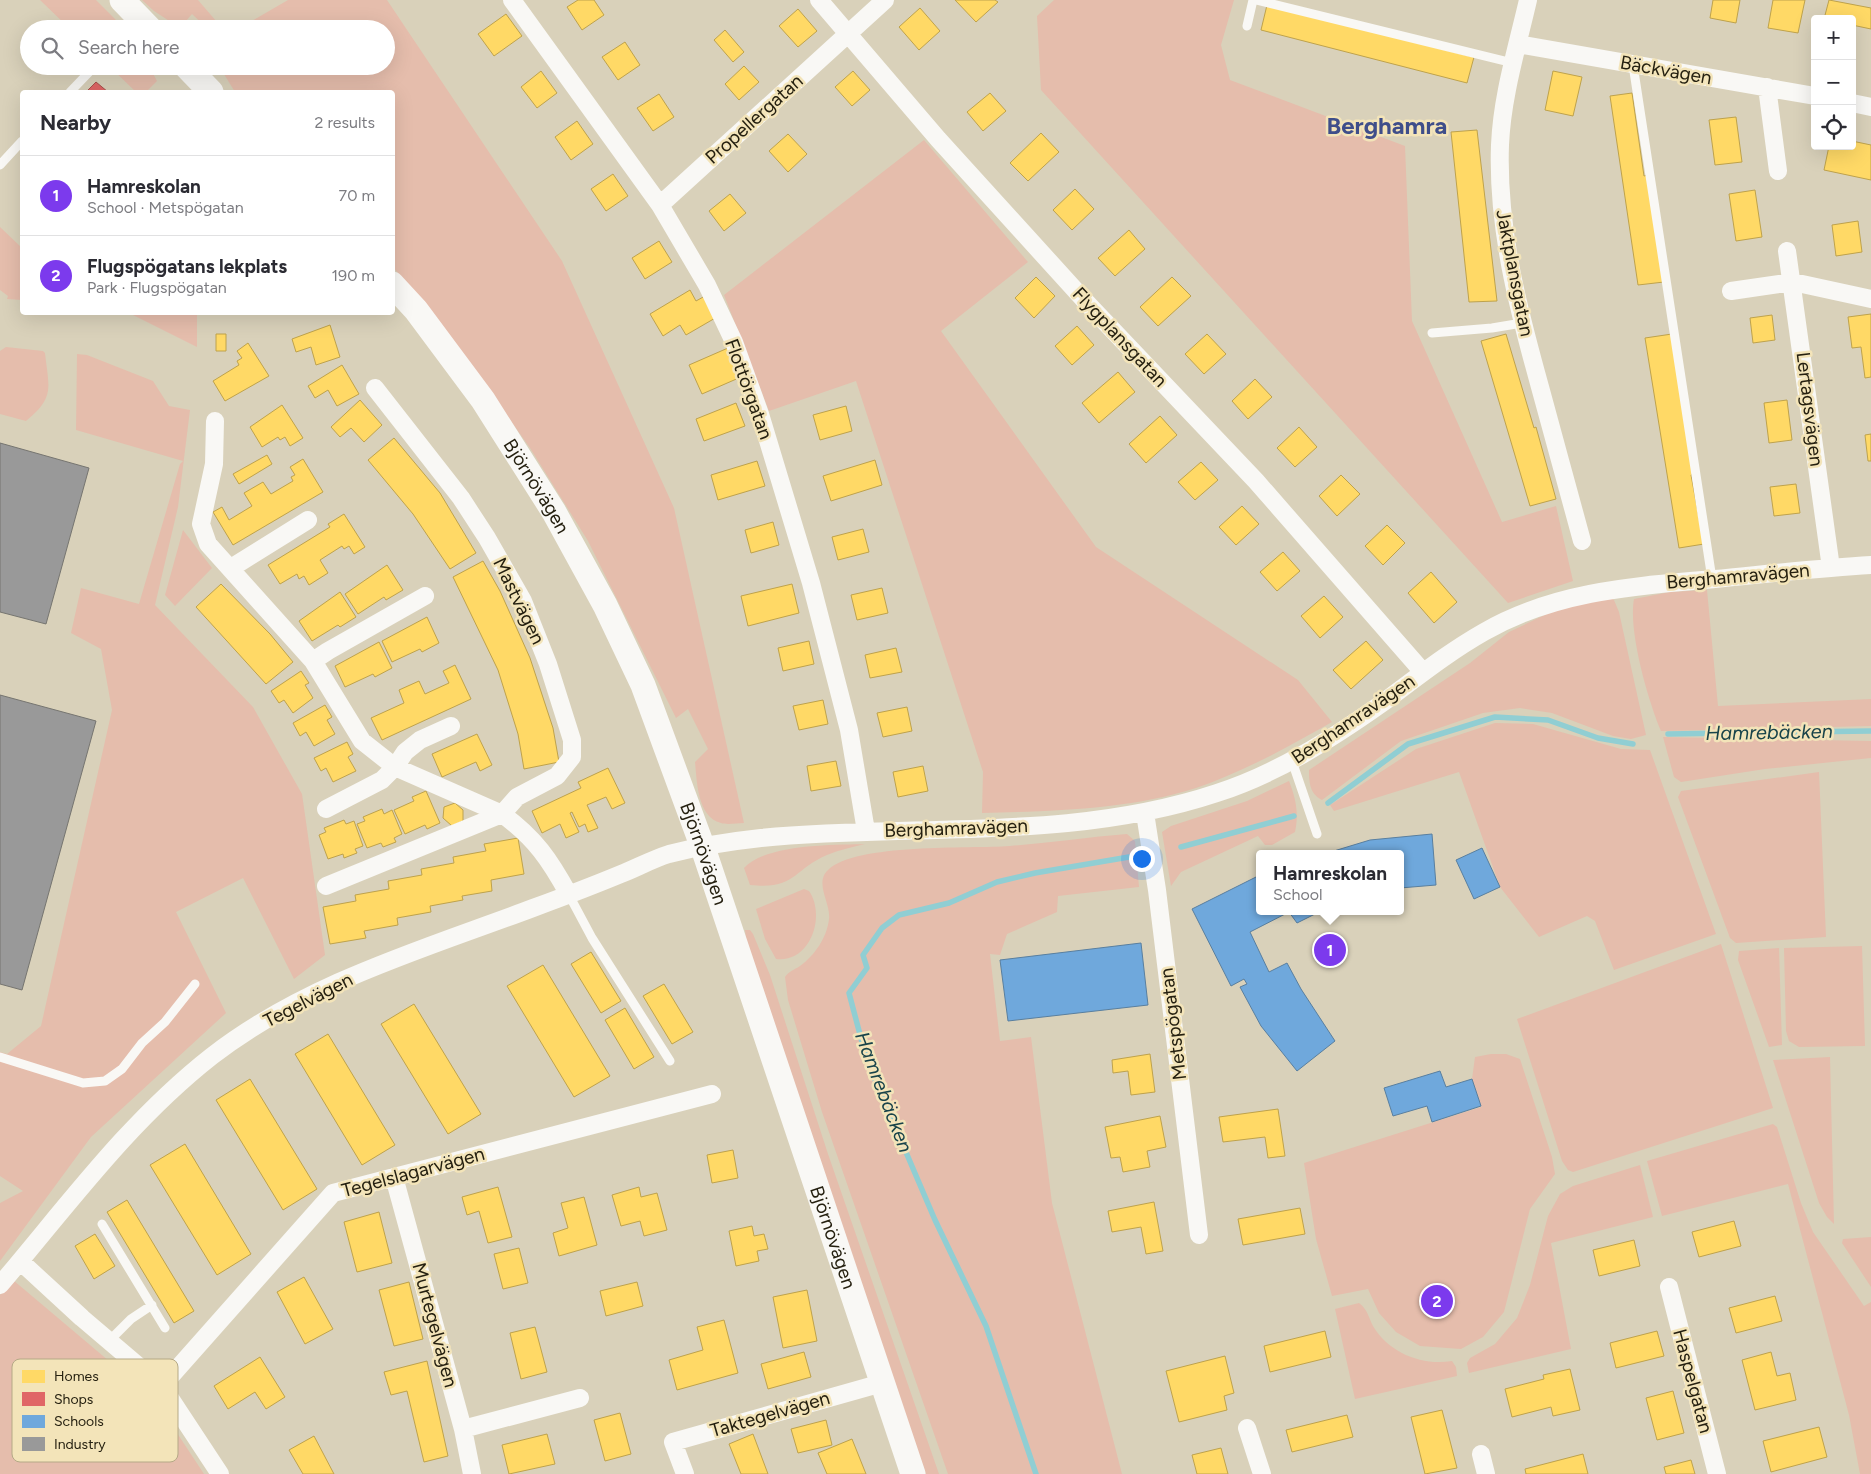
<!DOCTYPE html>
<meta charset="utf-8">
<style>
body{margin:0;font-family:Figtree,sans-serif;background:#f2f2f3;color:#2b2b33}
.controls{position:absolute;right:15px;top:15px;display:grid;overflow:hidden;border-radius:5px;box-shadow:0 5px 20px #0002}
.controls button{width:45px;height:45px;display:grid;place-items:center;padding:0;border:0;border-bottom:1px solid #e1e1e2;background:#fff;color:#2b2b33;font:25px sans-serif}
.you{position:absolute;left:1141px;top:858px;width:18px;height:18px;margin:-12px;border:4px solid #fff;border-radius:50%;background:#1a73e8;box-shadow:0 0 0 8px #1a73e833}
.badge{display:grid;place-items:center;width:32px;height:32px;border-radius:50%;background:#7c3aed;color:#fff;font-size:16px;font-weight:700}
.pin{position:absolute;translate:-50% -50%;border:2px solid #fff;box-shadow:0 1px 5px #0006}
.popup{position:absolute;left:1256px;top:850px;width:148px;height:65px;box-sizing:border-box;display:grid;place-content:center;border-radius:5px;background:#fff;filter:drop-shadow(0 1px 4px #0005);font-size:16px;white-space:nowrap;color:#7c7c81}
.popup b{font-size:19px;color:#2b2b33}
.popup::after{content:'';position:absolute;left:50%;top:100%;margin-left:-10px;border:10px solid transparent;border-top-color:#fff}
.list{margin:0;padding:0;list-style:none}
h2{display:flex;justify-content:space-between;align-items:center;height:65px;margin:0;padding:0 20px;font-size:21px}
h2 small{font-size:16px;font-weight:400;color:#7c7c81}
.list li{display:grid;grid-template-columns:32px 1fr auto;gap:15px;align-items:center;box-sizing:border-box;height:80px;padding:0 20px;border-top:1px solid #e1e1e2}
.list b{display:block;font-size:19px;white-space:nowrap}
.list p{margin:0;font-size:16px;white-space:nowrap;color:#7c7c81}
.list em{font-size:16px;font-style:normal;color:#7c7c81}
.icon{flex:none;width:28px;height:28px;fill:none;stroke:currentColor;stroke-width:2;stroke-linecap:round;stroke-linejoin:round}
.map{position:relative;flex:none;width:1871px;height:1474px;overflow:hidden}
.search{position:absolute;background:#fff;box-shadow:0 5px 20px #0002;left:20px;top:20px;width:375px;height:55px;display:flex;align-items:center;gap:12px;box-sizing:border-box;padding:0 18px;border-radius:28px;color:#7c7c81;font-size:19px}
.panel{position:absolute;background:#fff;box-shadow:0 5px 20px #0002;left:20px;top:90px;width:375px;height:225px;border-radius:5px}
.map>svg:first-child{display:block}
.green{fill:#e5bdac}
.homes{fill:#ffd966;stroke:#bea24c}
.shops{fill:#e06666;stroke:#a8514c}
.schools{fill:#6fa8dc;stroke:#597f9f}
.industry{fill:#999;stroke:#767570}
.lines{fill:none;stroke-linecap:round;stroke-linejoin:round}
.stream{stroke:#90ced3;stroke-width:5.5}
.service{stroke:#f9f8f5;stroke-width:9}
.minor{stroke:#f9f8f5;stroke-width:18}
.secondary{stroke:#f9f8f5;stroke-width:25}
.labels{text-anchor:middle;dominant-baseline:central;stroke-width:5;stroke-linejoin:round;paint-order:stroke}
.street-label{font-size:19px;fill:#252010;stroke:#f3e4b9}
.water-label{font-size:20px;font-style:italic;fill:#18434a;stroke:#f3e4b9}
.district-label{font-size:24px;font-weight:bold;fill:#3f4e8a;stroke:#f3e4b9}
.key{fill:#f3e4b9;stroke:#b5a986;stroke-width:1}
.key-label{font-size:14px;fill:#252010}
</style>
<div class="map">
<svg width="1871" height="1474" viewBox="0 0 1871 1474">
<rect width="100%" height="100%" fill="#d9d1ba"/>
<path class="green" d="M40,0H96L125,29H70Z
M142,0H198L223,29H208L192,14L180,28L154,11Z
M288,0H387L562,261L674,508L744,823C737,823 727,825 721,823C697,817 697,781 695,762L708,749L688,709L676,718L588,541L530,448L460,349L393,267L392,92H235L219,66H386V29H238Z
M1054,0H1234L1221,45L1230,80L1405,146L1412,321L1502,522L1556,506L1573,581L1508,603L1041,90L1037,16Z
M109,66H149L157,81L146,92H136Z
M924,140L1028,262L941,331L1096,547L1298,680L1332,722C1288,747 1245,771 1196,788C1127,810 1053,811 982,813L983,772L856,381L769,411L724,295Z
M0,227L22,248V300L7,299L8,296L0,290Z
M129,313H212L197,314V347Z
M6,347L43,351L45,353C49,389 55,397 26,421L0,414V351Z
M77,354L87,355L153,381L169,406L190,410L178,507L155,605L253,707L302,794L325,955L294,979L243,878L176,912L226,1013L91,1137L0,1261V1203L23,1191L0,1176V1052L7,1054L41,1026L112,710L101,649L71,633L81,588L139,604L180,464L183,461L76,430Z
M183,530L212,568L175,606L165,595Z
M1707,590L1718,706L1871,699V726L1661,731C1648,700 1628,631 1634,599L1670,592Z
M1608,595L1614,600L1619,612L1646,735L1631,739L1613,736L1552,713L1520,708L1483,713L1401,741L1322,800C1310,794 1309,783 1309,770L1470,663L1509,632L1551,612Z
M1495,723L1533,724L1621,749L1650,750L1716,934L1614,970L1595,921L1587,916L1539,937L1500,887L1459,772L1334,811L1330,805L1416,749Z
M1663,737L1871,741V758L1765,769L1681,782L1674,777Z
M1819,772L1826,937L1736,943L1730,938L1678,797L1681,791Z
M1289,781C1296,799 1299,813 1295,832L1272,845H1265L1258,836L1181,872L1171,886L1162,832L1171,826L1247,801Z
M1127,834L1135,841L1139,887L1058,896L1057,912L1007,934L1000,955L990,954L1000,1041L1031,1037L1052,1203L1122,1474H948L822,1112L788,1000L785,977C789,971 794,970 800,966C814,956 827,938 829,919C831,903 814,883 828,870C856,843 969,849 1010,846C1049,843 1088,837 1127,834Z
M865,844C853,847 839,850 827,855C792,870 796,890 750,885L744,868C766,844 833,845 865,844Z
M804,889L809,891C826,915 811,963 776,959L765,939L756,909Z
M745,930H750L753,934L770,975L828,1154L939,1474H926L904,1412L746,938Z
M1721,944L1773,1108L1573,1172L1568,1170L1562,1161L1517,1019Z
M1862,946L1865,1046L1799,1047L1789,1041L1786,1031L1784,948Z
M1779,948L1782,1045L1769,1047L1738,960L1739,951Z
M1491,1054H1506L1520,1059L1552,1157L1555,1174L1530,1209L1504,1312L1483,1337L1461,1349L1420,1346L1396,1332L1379,1313L1368,1289L1332,1296L1316,1239L1304,1163L1481,1107L1472,1079L1475,1057Z
M1830,1057L1834,1224L1827,1217L1819,1203L1773,1060Z
M1773,1124L1777,1127L1801,1203L1813,1232L1864,1306L1871,1302V1474H1860L1849,1415L1788,1184L1662,1216L1647,1161Z
M1640,1165L1653,1217L1551,1243L1571,1349L1469,1373L1467,1363L1470,1358L1495,1344L1517,1318L1530,1285L1548,1216L1560,1194L1573,1186Z
M1871,1237V1287L1842,1243L1843,1239Z
M13,1280L141,1388L177,1433L204,1474H0V1295Z
M1359,1303C1368,1310 1368,1316 1373,1326C1389,1353 1422,1366 1452,1361L1456,1367L1457,1376L1355,1399L1335,1309Z"/>
<path class="homes" d="M578,0H594L604,15L582,30L567,7Z
M955,0H995L998,2L976,22Z
M1713,0H1740L1736,23L1710,18Z
M1773,0H1805L1798,33L1768,28Z
M1829,0L1871,8V29L1852,25V19H1824Z
M1267,5L1474,57L1467,83L1261,30Z
M920,8L940,31L919,50L899,27Z
M798,9L817,31L798,47L779,26Z
M506,14L522,36L494,56L478,34Z
M725,30L744,52L733,62L714,40Z
M625,42L640,65L618,80L602,57Z
M744,66L759,82L739,100L725,84Z
M541,71L557,93L537,108L521,87Z
M853,71L870,90L852,106L835,87Z
M1553,71L1582,77L1573,116L1545,110Z
M990,93L1006,111L983,131L967,112Z
M1632,93L1644,176L1648,175L1664,282L1638,285L1610,96Z
M659,94L674,117L653,131L637,108Z
M1736,117L1742,162L1715,165L1709,120Z
M577,121L593,144L571,160L555,137Z
M1477,130L1497,301L1469,302L1451,132Z
M1041,133L1059,152L1028,181L1010,163Z
M788,134L807,154L788,172L769,151Z
M1852,141L1871,145V180L1824,170L1829,146H1852Z
M613,174L628,196L606,211L591,189Z
M1075,189L1094,209L1072,230L1053,210Z
M1755,190L1762,237L1736,241L1729,194Z
M730,194L746,213L724,231L709,211Z
M1858,221L1862,252L1836,256L1832,225Z
M1129,230L1145,249L1115,276L1098,258Z
M659,241L672,262L645,279L632,258Z
M1036,277L1055,296L1034,318L1015,298Z
M1172,277L1191,296L1158,326L1140,307Z
M690,290L696,301L705,296L717,317L686,335L680,325L663,336L650,314Z
M1871,314V377L1865,378L1861,347L1852,348L1848,317Z
M1772,315L1775,340L1753,343L1750,318Z
M330,325L340,357L316,365L311,347L296,352L292,339Z
M1077,326L1094,345L1072,365L1055,346Z
M216,334H226V351H216Z
M1207,334L1226,354L1204,374L1185,354Z
M1506,334L1534,428L1536,427L1556,499L1530,506L1481,341Z
M1672,334L1694,474L1691,475L1704,544L1679,548L1645,338Z
M248,343L269,376L225,401L213,381L239,365L237,361L242,358L237,351Z
M728,348L741,377L702,394L689,365Z
M342,365L359,394L337,406L328,390L315,398L308,386Z
M1118,372L1135,392L1099,423L1082,403Z
M1255,379L1272,397L1248,419L1232,401Z
M360,400L382,425L364,442L351,428L340,437L331,427Z
M1787,400L1792,440L1769,443L1764,403Z
M736,403L745,426L704,441L696,419Z
M282,405L303,438L290,446L285,437L280,440L278,437L262,447L250,427Z
M846,406L852,431L820,440L813,415Z
M1160,416L1177,435L1146,463L1129,444Z
M1299,427L1317,447L1295,467L1277,448Z
M1871,434V461H1868L1865,435Z
M394,438L440,493L476,553L450,569L413,514L368,460Z
M267,455L272,464L239,484L233,474Z
M303,459L323,492L233,545L213,512L222,507L229,520L252,506L244,493L263,482L271,494L293,481L291,477L295,475L290,467Z
M875,460L882,485L831,501L823,476Z
M757,461L765,486L718,500L711,475Z
M1201,462L1218,480L1195,500L1178,482Z
M1341,475L1360,494L1337,516L1319,496Z
M1796,484L1800,513L1774,516L1770,487Z
M1242,506L1259,524L1236,545L1219,527Z
M344,514L365,547L354,554L349,546L344,549L342,546L320,560L328,573L309,585L304,576L299,579L297,574L280,584L268,565L330,527L328,524Z
M773,522L779,545L751,553L745,530Z
M1387,525L1405,543L1383,565L1365,546Z
M863,529L869,552L838,560L832,537Z
M1283,552L1300,571L1277,591L1260,572Z
M483,561L500,591L530,658L553,728L559,762L524,769L518,734L498,670L453,577Z
M387,565L403,590L386,600L384,597L358,614L345,594Z
M1431,572L1457,602L1434,623L1408,593Z
M221,584L270,634L293,662L266,684L196,607Z
M792,584L799,613L748,626L741,596Z
M882,588L888,613L857,620L851,595Z
M340,592L356,617L340,627L338,625L312,641L299,621Z
M1324,596L1343,617L1320,638L1301,616Z
M427,617L439,643L422,652L420,649L392,662L382,641Z
M809,641L814,664L783,671L778,648Z
M1366,641L1383,660L1351,689L1333,670Z
M379,642L392,668L375,677L373,674L345,687L335,666Z
M896,648L902,672L870,678L865,655Z
M455,665L471,699L382,740L371,718L404,703L399,690L419,681L425,694L449,683L443,671Z
M301,671L309,683L305,685L313,698L293,713L284,700L279,703L271,691Z
M823,700L828,724L799,730L793,706Z
M325,705L332,717L327,720L335,734L314,746L306,732L300,736L293,723Z
M907,707L912,731L883,737L877,713Z
M477,734L492,765L480,771L476,762L442,777L432,754Z
M347,742L353,754L348,757L356,771L333,782L326,768L321,771L314,758Z
M836,761L841,786L811,791L807,766Z
M923,766L928,791L898,797L893,772Z
M608,768L625,803L612,809L606,797L587,805L598,828L588,832L585,824L579,827L572,812L570,813L579,832L566,838L560,824L542,833L532,811L581,788L578,782Z
M426,791L440,823L427,829L425,825L405,834L394,810L414,801L412,797Z
M455,803L463,810V821L452,826L443,818L444,807Z
M382,809L384,814L392,810L402,834L394,838L396,842L383,847L381,843L367,848L357,824L365,821L363,817Z
M344,820L346,824L354,821L363,846L355,849L357,853L344,858L343,854L328,859L319,835L326,832L324,828Z
M518,838L524,874L491,880L492,891L462,896L463,900L430,906L431,912L397,918L398,925L364,931L366,938L330,944L323,907L356,901L355,895L389,889L388,881L422,875L421,869L454,863L453,857L486,851L484,844Z
M591,952L621,1001L601,1013L571,964Z
M543,965L610,1076L574,1097L507,986Z
M664,984L693,1032L672,1044L643,996Z
M414,1004L481,1114L448,1134L381,1024Z
M625,1008L654,1057L634,1069L605,1020Z
M328,1034L395,1145L362,1165L295,1054Z
M1150,1054L1155,1092L1131,1095L1128,1071L1113,1073L1112,1060Z
M250,1079L317,1189L283,1210L216,1100Z
M1278,1109L1285,1156L1268,1158L1265,1137L1223,1142L1219,1117Z
M1160,1116L1166,1147L1147,1151L1150,1167L1123,1172L1120,1157L1111,1158L1105,1127Z
M185,1144L251,1254L217,1275L150,1165Z
M733,1150L738,1178L712,1183L707,1155Z
M498,1187L512,1237L488,1243L479,1211L467,1215L462,1197Z
M639,1187L641,1197L657,1193L667,1230L644,1236L640,1221L621,1226L612,1195Z
M584,1197L597,1245L559,1256L553,1233L568,1228L561,1203Z
M127,1200L194,1311L174,1323L107,1212Z
M1154,1202L1163,1251L1146,1254L1141,1227L1112,1232L1108,1211Z
M1300,1208L1305,1234L1243,1245L1238,1219Z
M379,1212L392,1263L357,1272L344,1222Z
M1734,1221L1741,1246L1699,1257L1692,1232Z
M752,1226L754,1236L764,1234L768,1249L757,1251L759,1261L736,1266L729,1231Z
M95,1234L115,1266L94,1279L75,1246Z
M1634,1240L1640,1266L1599,1276L1593,1250Z
M519,1248L528,1283L503,1289L494,1254Z
M304,1277L333,1329L305,1344L277,1292Z
M409,1282L423,1339L394,1346L379,1290Z
M637,1282L643,1306L606,1316L600,1291Z
M807,1290L817,1341L783,1348L773,1297Z
M1775,1296L1782,1321L1736,1333L1729,1308Z
M724,1320L738,1373L677,1390L669,1360L703,1350L697,1327Z
M535,1327L547,1372L521,1379L510,1333Z
M1325,1331L1331,1357L1270,1372L1264,1346Z
M1657,1331L1664,1356L1616,1368L1610,1343Z
M804,1352L811,1377L768,1389L761,1364Z
M1771,1352L1777,1376L1790,1373L1796,1400L1755,1410L1742,1360Z
M1225,1356L1234,1393L1224,1396L1227,1410L1179,1422L1166,1371Z
M260,1357L285,1397L266,1409L255,1392L228,1409L214,1386Z
M427,1361L448,1456L424,1462L407,1391L391,1395L384,1372Z
M1570,1369L1580,1410L1553,1416L1551,1407L1512,1417L1505,1389L1544,1379L1543,1375Z
M1673,1391L1684,1433L1657,1440L1646,1398Z
M1442,1410L1457,1468L1425,1474L1411,1417Z
M620,1413L631,1454L605,1461L594,1420Z
M1347,1415L1353,1437L1292,1452L1286,1430Z
M826,1420L832,1445L798,1453L791,1429Z
M1819,1427L1827,1457L1771,1472L1763,1441Z
M547,1434L555,1464L509,1474L502,1445Z
M753,1434L768,1474H741L729,1444Z
M314,1436L334,1474H303L289,1450Z
M852,1439L866,1474H827L818,1453Z
M1221,1448L1228,1474H1197L1192,1455Z
M1583,1454L1588,1474H1526L1525,1469Z
M1691,1460L1695,1474H1666L1664,1467Z"/>
<path class="shops" d="M96,82L108,92H86Z"/>
<path class="schools" d="M1432,834L1436,885L1400,888V854H1324L1370,840Z
M1482,848L1500,887L1474,899L1456,860Z
M1260,875V911H1321L1297,923L1289,912L1250,932L1269,972L1287,963L1301,989L1335,1041L1297,1071L1261,1026L1240,987L1247,984L1244,979L1231,986L1192,909Z
M1141,943L1148,1005L1008,1021L1000,960Z
M1440,1071L1446,1087L1472,1079L1481,1106L1432,1122L1427,1106L1393,1116L1384,1088Z"/>
<path class="industry" d="M0,443L89,468L46,624L0,612Z
M0,695L96,721L22,990L0,984Z"/>
<g class="lines">
<path class="stream" d="M1668,734L1871,731
M1328,803L1408,744L1495,717L1548,720L1598,738L1633,744
M1181,847L1294,816
M1036,1474L986,1326L935,1220L867,1061L849,993L867,968L863,955L882,928L899,915L949,903L997,882L1035,873L1129,857"/>
<path class="service" d="M1256,0L1513,63
M1247,26L1253,0
M1633,65L1712,579
M70,92L93,68
M0,165L22,141
M1432,333L1492,328L1522,323
M1292,761L1317,834
M569,895L592,938L670,1061
M0,1057L83,1083L105,1081L122,1069L142,1043L165,1022L195,984
M102,1224L165,1328
M109,1341L131,1319L152,1305"/>
<path class="minor" d="M512,0L660,205L707,285L734,342L760,414L811,583L849,730L866,831
M819,0L938,139L1086,302L1256,481L1423,672
M1528,0C1517,48 1502,96 1500,145C1497,228 1518,308 1540,387C1554,438 1568,490 1582,541
M1518,44L1815,96
M1767,87L1778,171
M1852,103L1871,107
M660,205L885,0
M1787,251L1831,568
M1731,291L1793,282L1871,299
M215,421L214,464L201,524L208,544L313,661L362,741L395,767L502,814C535,838 550,860 569,895
M231,568L308,520
M313,661L328,651L425,596
M326,809L382,780L395,767L405,752L420,740L451,726
M1145,813L1157,890L1199,1235
M326,886L502,814L517,797L557,776L572,757V740L548,664L523,601L487,538L461,498L375,388
M394,1177L463,1429L472,1474
M20,1261L82,1318L162,1386L220,1474
M0,1285C68,1205 129,1121 212,1056C306,983 424,949 533,908C563,897 592,886 621,874C636,868 653,859 669,854C696,847 733,841 761,838C913,823 1070,842 1217,793C1276,774 1330,740 1381,704C1415,679 1447,653 1484,632C1555,591 1635,586 1715,579C1767,574 1819,568 1871,565
M1669,1287L1717,1474
M162,1386L333,1193L712,1094
M1247,1428L1262,1474
M463,1429L580,1398
M1481,1454L1486,1474
M685,1474L673,1442L882,1383"/>
<g class="secondary">
<path d="M122,0L150,29"/>
<path d="M186,66L211,92"/>
<path id="s1" d="M392,284L416,310L483,400L554,512L605,605L643,685L703,848L913,1474"/>
</g>
</g>
<g class="labels">
<g class="street-label">
<text transform="translate(1666 70) rotate(10)">Bäckvägen</text>
<text transform="translate(754 119) rotate(-42)">Propellergatan</text>
<text transform="translate(1515 273) rotate(79)">Jaktplansgatan</text>
<text transform="translate(1120 337) rotate(47)">Flygplansgatan</text>
<text transform="translate(749 389) rotate(70)">Flottörgatan</text>
<text transform="translate(1810 409) rotate(83)">Lertagsvägen</text>
<text stroke="none"><textPath href="#s1" startOffset="249">Björnövägen</textPath></text>
<text transform="translate(1738 576) rotate(-5)">Berghamravägen</text>
<text transform="translate(519 601) rotate(64)">Mastvägen</text>
<text transform="translate(1353 719) rotate(-34)">Berghamravägen</text>
<text transform="translate(956 828) rotate(-2)">Berghamravägen</text>
<text stroke="none"><textPath href="#s1" startOffset="654">Björnövägen</textPath></text>
<text transform="translate(308 1000) rotate(-27)">Tegelvägen</text>
<text transform="translate(1173 1024) rotate(-97)">Metspögatan</text>
<text transform="translate(413 1172) rotate(-15)">Tegelslagarvägen</text>
<text stroke="none"><textPath href="#s1" startOffset="1059">Björnövägen</textPath></text>
<text transform="translate(435 1325) rotate(75)">Murtegelvägen</text>
<text transform="translate(1693 1381) rotate(75)">Haspelgatan</text>
<text transform="translate(770 1414) rotate(-16)">Taktegelvägen</text>
</g>
<g class="water-label">
<text transform="translate(1769 732) rotate(-1)">Hamrebäcken</text>
<text transform="translate(884 1092) rotate(69)">Hamrebäcken</text>
</g>
<g class="district-label">
<text x="1387" y="125">Berghamra</text>
</g>
</g>
<rect x="12" y="1359" width="166" height="103" rx="8" class="key"/>
<rect x="22" y="1370" width="23" height="13" fill="#ffd966"/>
<rect x="22" y="1392" width="23" height="14" fill="#e06666"/>
<rect x="22" y="1415" width="23" height="13" fill="#6fa8dc"/>
<rect x="22" y="1437" width="23" height="14" fill="#999"/>
<g class="key-label">
<text x="54" y="1381">Homes</text>
<text x="54" y="1404">Shops</text>
<text x="54" y="1426">Schools</text>
<text x="54" y="1449">Industry</text>
</g>
</svg>
<div class="controls">
<button>+</button>
<button>−</button>
<button><svg class="icon" aria-label="locate" viewBox="0 0 24 24"><circle cx="12" cy="12" r="6"/><path d="M12 2v4M12 18v4M2 12h4M18 12h4"/></svg></button>
</div>
<div class="you"></div>
<div class="pin badge" style="left:1330px;top:950px">1</div>
<div class="popup"><b>Hamreskolan</b>School</div>
<div class="pin badge" style="left:1437px;top:1301px">2</div>
<div class="search"><svg class="icon" aria-label="search" viewBox="0 0 24 24"><circle cx="10" cy="10" r="6"/><path d="M15 15l6 6"/></svg>Search here</div>
<section class="panel">
<h2>Nearby<small>2 results</small></h2>
<ul class="list">
<li><span class="badge">1</span><div><b>Hamreskolan</b><p>School · Metspögatan</p></div><em>70 m</em></li>
<li><span class="badge">2</span><div><b>Flugspögatans lekplats</b><p>Park · Flugspögatan</p></div><em>190 m</em></li>
</ul>
</section>
</div>
